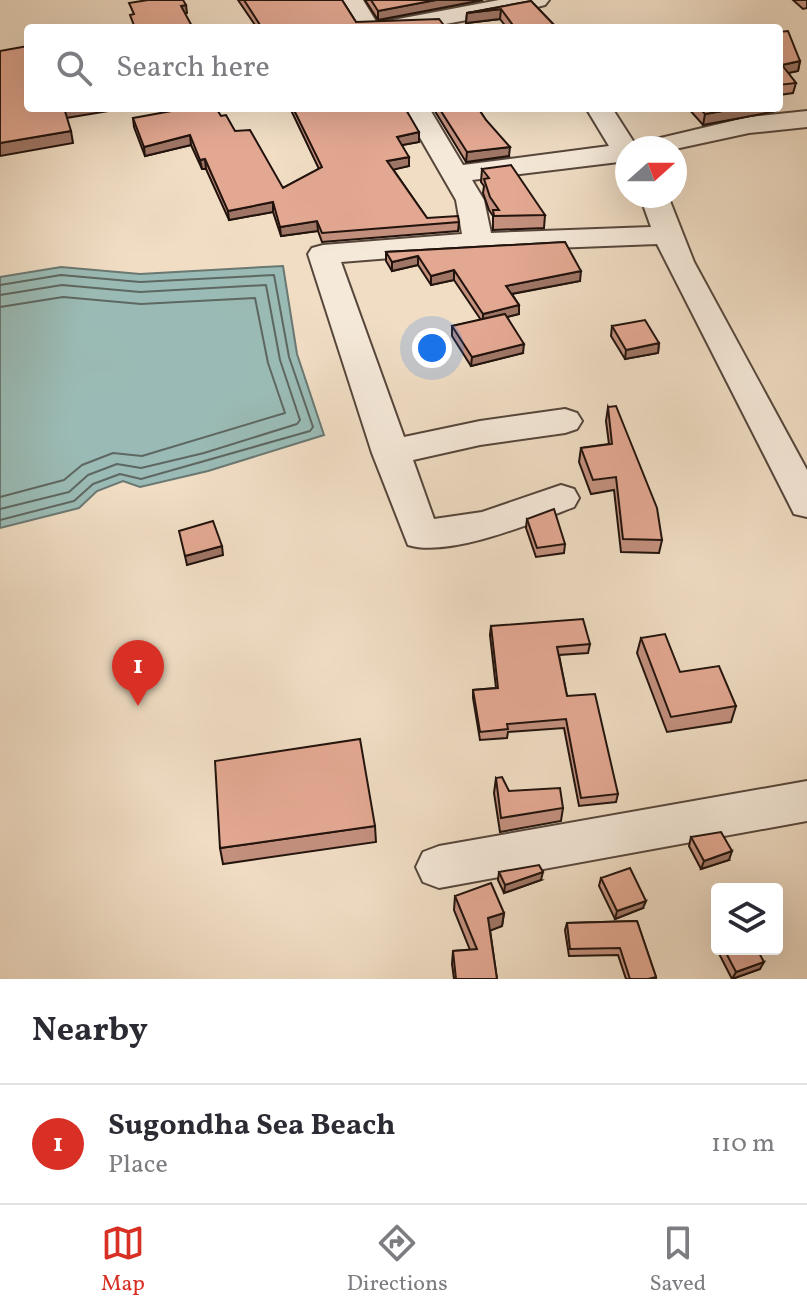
<!DOCTYPE html>
<style>
body{margin:0;font-family:Vollkorn,serif;background:#f2f2f3;color:#2b2b33}
.controls{position:absolute;right:24px;bottom:24px;display:grid;overflow:hidden;border-radius:8px;box-shadow:0 8px 32px #0002}
.controls button{width:72px;height:72px;display:grid;place-items:center;padding:0;border:0;border-bottom:2px solid #e1e1e2;background:#fff;color:#2b2b33;font:40px sans-serif}
.compass{position:absolute;left:615px;top:136px;width:72px;height:72px;border-radius:50%;background:#fff;box-shadow:0 8px 32px #0002;rotate:69deg}
.you{position:absolute;left:432px;top:348px;width:28px;height:28px;margin:-20px;border:6px solid #fff;border-radius:50%;background:#1a73e8;box-shadow:0 0 0 12px #1a73e833}
.badge{display:grid;place-items:center;width:52px;height:52px;border-radius:50%;background:#d93025;color:#fff;font-size:26px;font-weight:700}
.pin{position:absolute;translate:-50% -66px;filter:drop-shadow(0 2px 4px #0008)}
.pin::after{content:'';position:absolute;top:42px;width:28px;height:24px;background:inherit;clip-path:polygon(0 0,100% 0,50% 100%)}
.list{margin:0;padding:0;list-style:none}
h2{display:flex;justify-content:space-between;align-items:center;height:104px;margin:0;padding:0 32px;font-size:34px}
h2 small{font-size:26px;font-weight:400;color:#7c7c81}
.list li{display:grid;grid-template-columns:52px 1fr auto;gap:24px;align-items:center;box-sizing:border-box;height:120px;padding:0 32px;border-top:2px solid #e1e1e2}
.list b{display:block;font-size:30px;white-space:nowrap}
.list p{margin:0;font-size:26px;white-space:nowrap;color:#7c7c81}
.list em{font-size:26px;font-style:normal;color:#7c7c81}
.icon{flex:none;width:44px;height:44px;fill:none;stroke:currentColor;stroke-width:2;stroke-linecap:round;stroke-linejoin:round}
.map{position:relative;flex:none;width:807px;height:979px;overflow:hidden}
.search{position:absolute;background:#fff;box-shadow:0 8px 32px #0002;left:24px;right:24px;top:24px;height:88px;display:flex;align-items:center;gap:20px;box-sizing:border-box;padding:0 28px;border-radius:8px;color:#7c7c81;font-size:30px}
.sheet{height:224px;background:#fff}
nav{display:flex;justify-content:space-around;align-items:center;box-sizing:border-box;height:112px;border-top:2px solid #e1e1e2;background:#fff;font-size:22px;color:#7c7c81}
nav a{display:grid;justify-items:center;gap:4px}
nav .on{color:#d93025}
.map>svg:first-child{display:block}
.water{fill:#9abbb5;stroke:#6a7872;stroke-width:2}
.lines{fill:none;stroke-linecap:round;stroke-linejoin:round}
.shore{stroke:#5e6761;stroke-width:2}
.minor-casing{stroke:#56463b;stroke-width:4}
.minor{fill:#f5e9d9;fill-rule:evenodd}
.wall{fill:#c3907e;stroke:#22130d;stroke-width:2}
.shaded-wall{fill:#9f7666;stroke:#22130d;stroke-width:2}
.building{fill:#e3a892;stroke:#22130d;stroke-width:2}
</style>
<div class="map">
<svg width="807" height="979" viewBox="0 0 807 979">
<rect width="100%" height="100%" fill="#f0ddc4"/>
<filter id="stains"><feTurbulence type="fractalNoise" baseFrequency=".0025" numOctaves="4"/><feColorMatrix values="0 0 0 0 .2 0 0 0 0 .09 0 0 0 0 .02 0 0 0 .5 -.17"/></filter>
<radialGradient id="worn" r=".72"><stop offset=".6" stop-color="#630" stop-opacity="0"/><stop offset="1" stop-color="#630" stop-opacity=".3"/></radialGradient>
<path class="water" d="M283,266L297,354L324,435L208,471L140,487L123,481L97,491L79,508L0,528V277L61,267L140,274Z"/>
<g class="lines">
<path class="shore" d="M0,285L61,275L140,282L274,275L289,357L313,427L310,431L141,479L120,474L93,484L74,501L0,520
M0,295L62,285L140,292L266,285L280,360L300,420L297,424L204,453L141,468L117,464L88,475L69,492L0,509
M0,307L63,297L141,304L255,298L268,363L285,413L142,456L113,453L82,465L64,480L0,497"/>
<g class="minor-casing">
<path id="minor" d="M339,0H363L377,23L499,0H549L545,5L537,7L424,28H356Z
M403,108H429L463,165L609,146L586,108H612L635,144L749,117L807,111V127L749,133L675,149L627,148V161L472,180L484,200L491,233L651,227L640,196H668L694,262L807,470V517L794,514L789,504L657,244L478,251L341,262L404,437L480,421L565,409L577,413L582,421L577,429L565,433L480,445L413,460L434,519L482,512L561,485L574,489L579,498L574,507C532,523 450,558 408,545L372,453L308,254L312,248L323,245L462,234L456,200Z
M807,781V821L439,888L423,882L416,867L423,852L439,846Z"/>
</g>
<use href="#minor" class="minor"/>
</g>
<path class="wall" d="M238,0H342L356,22L446,28H257Z
M365,0H483L378,20Z
M793,0H807V8L803,9Z
M531,1L557,28H507L500,19L466,23L467,13Z
M779,32L800,61L798,71L788,73L796,83L793,93L779,95Z
M290,108H405L419,142L402,145L409,166L393,169L427,218L459,222L458,231L322,242L318,231L281,236L273,212L229,220L206,169H202L191,145L145,156L134,127L133,118L221,116L283,188L319,169Z
M433,108H478L509,156L466,162Z
M688,108H778L777,111L703,125Z
M482,169L545,215L544,228L493,230V216L489,210L483,193L484,186L481,182Z
M565,242L580,281L512,294L519,305V314L507,317L523,353L471,366L452,336V326L481,320L454,280L431,285L418,265L392,271L386,261V252Z
M612,326L659,343L658,353L625,359L611,336Z
M608,407L662,540L659,553L621,552L614,490L591,494L579,462L581,448L609,444L606,421Z
M527,519L565,544L564,553L536,557L526,528Z
M491,626L590,644L588,653L559,655L567,696L618,794L616,802L579,806L564,728L508,732L507,738L480,740L473,698V690L496,688L490,635Z
M641,638L680,672L736,706L731,722L667,732L637,653Z
M496,778L509,791L563,808L561,821L500,832L494,793Z
M375,826L376,842L223,864L220,848Z
M691,837L729,860L701,869L689,846Z
M499,872L541,880L504,893L498,880Z
M601,878L643,908L615,919L599,886Z
M455,896L504,913L502,926L490,930L497,979H454L452,964L453,951L470,950L454,910Z
M637,921L656,977V979H626L618,955L569,956L565,930L567,923Z
M716,935L717,949H757L760,969L732,979L713,942Z"/>
<path class="shaded-wall" d="M436,0H483L378,20V11Z
M186,5L187,13L182,14L181,6Z
M501,9L500,19L466,23L467,13Z
M800,61L798,71L779,75L782,65Z
M64,108H109V111L66,118Z
M740,108H778L777,111L703,125L705,114Z
M71,131L73,143L0,156V143Z
M419,132V142L397,146V137Z
M190,135L191,145L145,156L144,147Z
M510,147L509,156L466,162L467,152Z
M409,157V166L388,171L387,161Z
M205,159L206,169H202L200,160Z
M273,202V212L229,220L228,211Z
M317,221L318,231L281,236L280,227Z
M418,256V265L392,271V262Z
M454,270V280L431,285V276Z
M581,271L580,281L505,295L506,286Z
M519,305V314L483,323V314Z
M659,343L658,353L625,359L626,350Z
M524,344L523,353L471,366L472,357Z
M222,546L223,555L187,565L185,556Z
M732,851L729,860L701,869L704,861Z
M543,872L541,880L504,893L505,885Z
M646,901L643,908L615,919L617,911Z
M504,913L502,926L487,932L488,918Z
M764,962L760,969L732,979L736,972Z"/>
<path class="building" d="M148,0H183L186,5L181,6L193,28H135L130,15L134,14L129,3Z
M244,0H342L356,22L439,19L446,28H262Z
M371,0H436L378,11Z
M531,1L557,28H515L501,9L467,13Z
M788,31L800,61L782,65L796,83L779,85V32Z
M28,46V108H64L71,131L0,143V51Z
M188,108H216L221,116L226,115L235,131L250,130L283,188L322,167L293,108H405L419,132L397,137L409,157L387,161L427,218L458,216L459,222L322,233L317,221L280,227L273,202L228,211L205,159L200,160L190,135L144,147L133,118Z
M439,108H478L486,120L510,147L467,152Z
M699,108H740L705,114Z
M511,165L545,215L494,216L493,210H499L490,197L484,179L489,178L482,169Z
M565,242L581,271L506,286L519,305L483,314L454,270L431,276L418,256L392,262L386,252Z
M505,314L524,344L472,357L452,326Z
M645,320L659,343L626,350L612,326Z
M616,406L657,508L662,540L623,539L616,477L593,480L581,448L612,444L608,407Z
M554,509L565,544L537,548L527,519Z
M213,521L222,546L185,556L179,531Z
M583,619L590,644L557,647L567,696L595,694L618,794L581,798L566,719L507,724L508,729L480,732L473,690L498,688L491,626Z
M665,634L680,672L719,666L736,706L671,717L641,638Z
M360,739L375,826L220,848L215,761Z
M502,777L509,791L560,788L563,808L501,818L496,778Z
M721,832L732,851L704,861L691,837Z
M539,865L543,872L505,885L499,872Z
M630,868L646,901L617,911L601,878Z
M491,883L504,913L488,918L497,979H456L453,951L477,949L455,896Z
M637,921L656,977L648,979H630L620,948L570,949L567,923Z
M724,949H757L764,962L736,972Z"/>
<rect width="100%" height="100%" filter="url(#stains)"/>
<rect width="100%" height="100%" fill="url(#worn)"/>
</svg>
<div class="controls">
<button><svg class="icon" aria-label="layers" viewBox="0 0 24 24"><path d="M12 4l9 5-9 5-9-5zM3 14l9 5 9-5"/></svg></button>
</div>
<svg class="compass" viewBox="-18 -18 36 36"><path d="M0-13l5 13h-10z" fill="#e53935"/><path d="M0 13l5-13h-10z" fill="#7c7c81"/></svg>
<div class="you"></div>
<div class="pin badge" style="left:138px;top:706px">1</div>
<div class="search"><svg class="icon" aria-label="search" viewBox="0 0 24 24"><circle cx="10" cy="10" r="6"/><path d="M15 15l6 6"/></svg>Search here</div>
</div>
<section class="sheet">
<h2>Nearby<small></small></h2>
<ul class="list">
<li><span class="badge">1</span><div><b>Sugondha Sea Beach</b><p>Place</p></div><em>110 m</em></li>
</ul>
</section>
<nav>
<a class="on"><svg class="icon" aria-label="map" viewBox="0 0 24 24"><path d="M3 6l6-2 6 2 6-2v14l-6 2-6-2-6 2zM9 4v14M15 6v14"/></svg>Map</a>
<a><svg class="icon" aria-label="directions" viewBox="0 0 24 24"><path d="M12 3l9 9-9 9-9-9zM9 14v-3h6M13 9l2 2-2 2"/></svg>Directions</a>
<a><svg class="icon" aria-label="saved" viewBox="0 0 24 24"><path d="M7 4h10v16l-5-4-5 4z"/></svg>Saved</a>
</nav>
